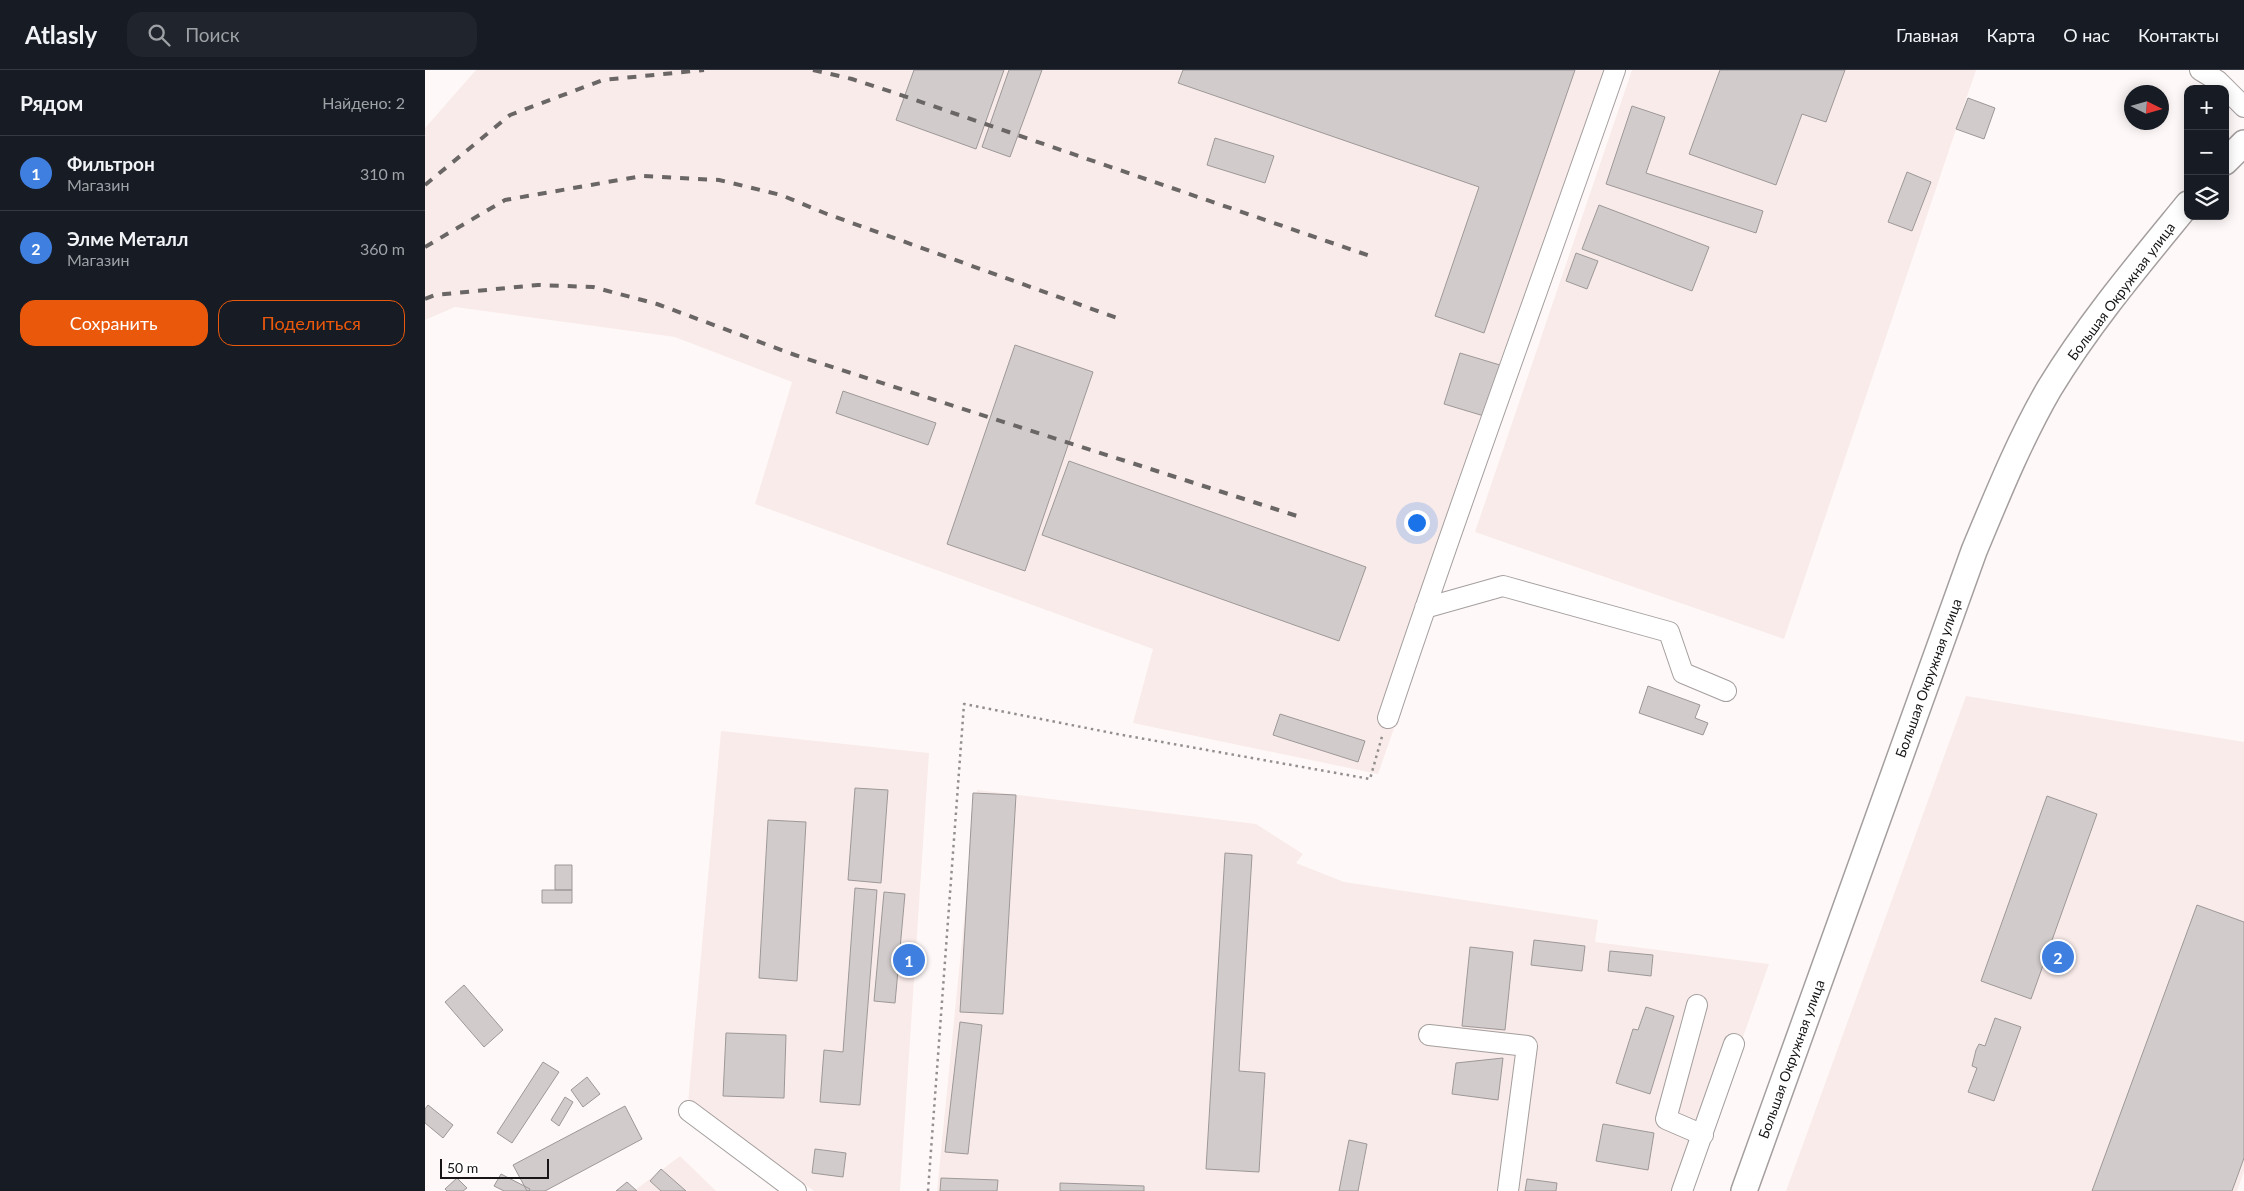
<!DOCTYPE html>
<html lang="ru">
<meta charset="utf-8">
<style>
body{margin:0;font-family:Lato,sans-serif;background:#20242c;color:#f1f3f6}
.controls{position:absolute;right:15px;top:15px;display:grid;overflow:hidden;border-radius:10px;box-shadow:0 2px 12px #0003}
.controls button{width:45px;height:45px;display:grid;place-items:center;padding:0;border:0;border-bottom:1px solid #363941;background:#171b24;color:#f1f3f6;font:25px sans-serif}
.compass{position:absolute;left:1699px;top:15px;width:45px;height:45px;border-radius:50%;background:#171b24;box-shadow:0 2px 12px #0003;rotate:95deg}
.scale{position:absolute;left:15px;bottom:12px;width:109px;box-sizing:border-box;padding-left:5px;border:2px solid #171515;border-top:0;font-size:14px;line-height:18px;white-space:nowrap;color:#171515;-webkit-text-stroke:4px #fff;paint-order:stroke}
.you{position:absolute;left:991px;top:452px;width:18px;height:18px;margin:-12px;border:4px solid #fff;border-radius:50%;background:#1a73e8;box-shadow:0 0 0 8px #1a73e833}
.badge{display:grid;place-items:center;width:32px;height:32px;border-radius:50%;background:#ea580c;color:#fff;font-size:16px;font-weight:700}
.pin{position:absolute;translate:-50% -50%;border:2px solid #fff;box-shadow:0 1px 5px #0006}
.list{margin:0;padding:0;list-style:none}
h2{display:flex;justify-content:space-between;align-items:center;height:65px;margin:0;padding:0 20px;font-size:21px}
h2 small{font-size:16px;font-weight:400;color:#9ea1a6}
.list li{display:grid;grid-template-columns:32px 1fr auto;gap:15px;align-items:center;box-sizing:border-box;height:75px;padding:0 20px;border-top:1px solid #363941}
.list b{display:block;font-size:19px;white-space:nowrap}
.list p{margin:0;font-size:16px;white-space:nowrap;color:#9ea1a6}
.list em{font-size:16px;font-style:normal;color:#9ea1a6}
.actions{display:flex;gap:10px;padding:15px 20px}
.actions a{flex:1;padding:11px 0;border:1px solid #ea580c;border-radius:15px;text-align:center;font-size:18px;color:#ea580c}
.actions .main{background:#ea580c;color:#fff}
.icon{flex:none;width:28px;height:28px;fill:none;stroke:currentColor;stroke-width:2;stroke-linecap:round;stroke-linejoin:round}
.map{position:relative;flex:none;width:1819px;height:1121px;overflow:hidden}
header{display:flex;align-items:center;gap:30px;box-sizing:border-box;height:70px;padding:0 25px;background:#171b24;border-bottom:1px solid #363941}
header strong{font-size:24px}
nav{display:flex;gap:28px;margin-inline-start:auto;font-size:18px}
.search{width:350px;height:45px;background:#20242c;display:flex;align-items:center;gap:12px;box-sizing:border-box;padding:0 18px;border-radius:15px;color:#9ea1a6;font-size:19px}
main{display:flex}
aside{flex:1;background:#171b24}
.map>svg:first-child{display:block}
.built{fill:#f9ebe9}
.building{fill:#d1cccb;stroke:#9d9898}
.lines{fill:none;stroke-linecap:round;stroke-linejoin:round}
.minor-casing{stroke:#a49f9e;stroke-width:22}
.major-casing{stroke:#a49f9e;stroke-width:28}
.path{stroke:#928f8e;stroke-width:2.5;stroke-dasharray:2.5 4;stroke-linecap:butt}
.minor{stroke:#fff;stroke-width:20}
.major{stroke:#fff;stroke-width:25}
.rail{stroke:#696665;stroke-width:4;stroke-dasharray:9 9;stroke-linecap:butt}
.labels{text-anchor:middle;dominant-baseline:central;stroke-width:4;stroke-linejoin:round;paint-order:stroke}
.street-label{font-size:14px;fill:#171515;stroke:#fff}
</style>
<header>
<strong>Atlasly</strong>
<div class="search"><svg class="icon" aria-label="search" viewBox="0 0 24 24"><circle cx="10" cy="10" r="6"/><path d="M15 15l6 6"/></svg>Поиск</div>
<nav><a>Главная</a><a>Карта</a><a>О нас</a><a>Контакты</a></nav>
</header>
<main>
<aside>
<h2>Рядом<small>Найдено: 2</small></h2>
<ul class="list">
<li><span class="badge" style="background:#3f7fe0">1</span><div><b>Фильтрон</b><p>Магазин</p></div><em>310 m</em></li>
<li><span class="badge" style="background:#3f7fe0">2</span><div><b>Элме Металл</b><p>Магазин</p></div><em>360 m</em></li>
</ul>
<div class="actions"><a class="main">Сохранить</a><a>Поделиться</a></div>
</aside>
<div class="map">
<svg width="1819" height="1121" viewBox="0 0 1819 1121">
<rect width="100%" height="100%" fill="#fef9f8"/>
<path class="built" d="M51,0H1200L953,704L708,653L728,579L330,434L367,312L250,267L30,237L0,250V58Z
M1207,0H1551L1359,569L1050,462Z
M1541,626L1819,672V1102L1812,1121H1361Z
M296,661L504,683L475,1121H389L263,1033Z
M552,720L831,754L878,784L871,793L919,812L1173,850L1170,872L1344,894L1263,1121H512Z
M255,1086L291,1121H209Z"/>
<path class="building" d="M489,0H579L551,79L471,50Z
M584,0H617L585,87L557,77Z
M758,0H1150L1059,263L1010,246L1054,117L753,13Z
M1295,0H1420L1401,52L1377,44L1351,115L1264,84Z
M1543,28L1570,38L1559,69L1531,59Z
M1207,36L1240,47L1221,103L1338,141L1331,163L1181,114Z
M790,68L849,86L840,113L782,95Z
M1482,102L1506,112L1487,161L1463,152Z
M1174,135L1284,177L1267,221L1157,179Z
M1151,183L1173,191L1162,219L1141,211Z
M590,275L668,302L600,501L522,474Z
M1035,283L1075,295L1059,346L1019,334Z
M418,321L511,353L503,375L411,343Z
M644,391L941,497L914,571L617,465Z
M1223,616L1275,635L1270,648L1283,653L1278,665L1214,643Z
M855,644L940,671L933,692L848,665Z
M430,718L463,720L456,813L423,810Z
M548,723L591,725L578,944L535,942Z
M1622,726L1672,744L1606,929L1556,911Z
M343,750L381,752L372,911L334,908Z
M800,783L827,785L814,1001L840,1003L834,1102L781,1099Z
M130,795H147V820H130Z
M430,818L452,820L435,1035L395,1032L399,980L418,982Z
M117,820H147V833H117Z
M459,822L480,824L470,933L449,931Z
M1772,835L1819,852V1088L1807,1121H1667Z
M1109,870L1160,876L1157,901L1106,895Z
M1045,877L1088,882L1080,960L1037,956Z
M1185,881L1228,885L1226,906L1183,901Z
M39,915L78,960L59,977L20,932Z
M1221,937L1249,946L1225,1024L1191,1013L1208,959L1213,960Z
M1570,948L1596,957L1569,1031L1543,1022L1552,998L1547,996L1551,980L1554,974L1560,976Z
M535,952L557,955L543,1084L520,1082Z
M301,963L361,965L359,1028L298,1026Z
M1078,988L1073,1030L1027,1024L1031,993Z
M118,992L134,1002L87,1073L72,1063Z
M162,1007L175,1024L158,1037L146,1020Z
M140,1027L148,1032L134,1056L126,1050Z
M3,1035L28,1055L18,1068L0,1053V1039Z
M200,1036L217,1069L120,1121H102L88,1095Z
M1178,1054L1229,1063L1223,1100L1171,1091Z
M924,1070L942,1074L933,1121H914Z
M390,1079L421,1083L418,1107L387,1103Z
M236,1099L261,1121H236L225,1111Z
M76,1104L105,1119L104,1121H79L69,1116Z
M32,1108L42,1118L38,1121H22L20,1119Z
M516,1108L573,1110L572,1121H515Z
M1102,1109L1132,1113L1131,1121H1100Z
M202,1112L212,1121H191Z
M635,1113L719,1116V1121H635Z"/>
<g class="lines">
<g class="minor-casing">
<path id="minor" d="M1775,0L1793,11L1819,37
M1000,538L1078,516L1244,562L1258,603L1301,621
M963,648C1035,431 1115,216 1190,0
M1272,935L1241,1049L1278,1065
M1004,965L1102,976L1083,1121
M264,1041L371,1121
M1257,1121L1309,974"/>
</g>
<g class="major-casing">
<path id="major" d="M1800,92L1819,73
M1319,1121L1549,481C1572,426 1594,371 1624,319C1664,253 1714,194 1763,134"/>
</g>
<path class="path" d="M503,1121L539,634L692,664L945,709L958,663"/>
<use href="#minor" class="minor"/>
<use href="#major" class="major"/>
<path class="rail" d="M388,0L427,9L470,23L948,187
M0,115L85,45L178,10L279,0
M0,177L80,130L217,106L294,110L356,125L402,144L695,249
M0,229L10,225L113,215L168,217L232,234L370,285L872,446"/>
</g>
<g class="labels">
<g class="street-label">
<text transform="translate(1696 221) rotate(-53)">Большая Окружная улица</text>
<text transform="translate(1503 608) rotate(-70)">Большая Окружная улица</text>
<text transform="translate(1366 989) rotate(-70)">Большая Окружная улица</text>
</g>
</g>
</svg>
<div class="controls">
<button>+</button>
<button>−</button>
<button><svg class="icon" aria-label="layers" viewBox="0 0 24 24"><path d="M12 4l9 5-9 5-9-5zM3 14l9 5 9-5"/></svg></button>
</div>
<svg class="compass" viewBox="-18 -18 36 36"><path d="M0-13l5 13h-10z" fill="#e53935"/><path d="M0 13l5-13h-10z" fill="#9ea1a6"/></svg>
<div class="scale">50 m</div>
<div class="you"></div>
<div class="pin badge" style="left:484px;top:890px;background:#3f7fe0">1</div>
<div class="pin badge" style="left:1633px;top:887px;background:#3f7fe0">2</div>
</div>
</main>
